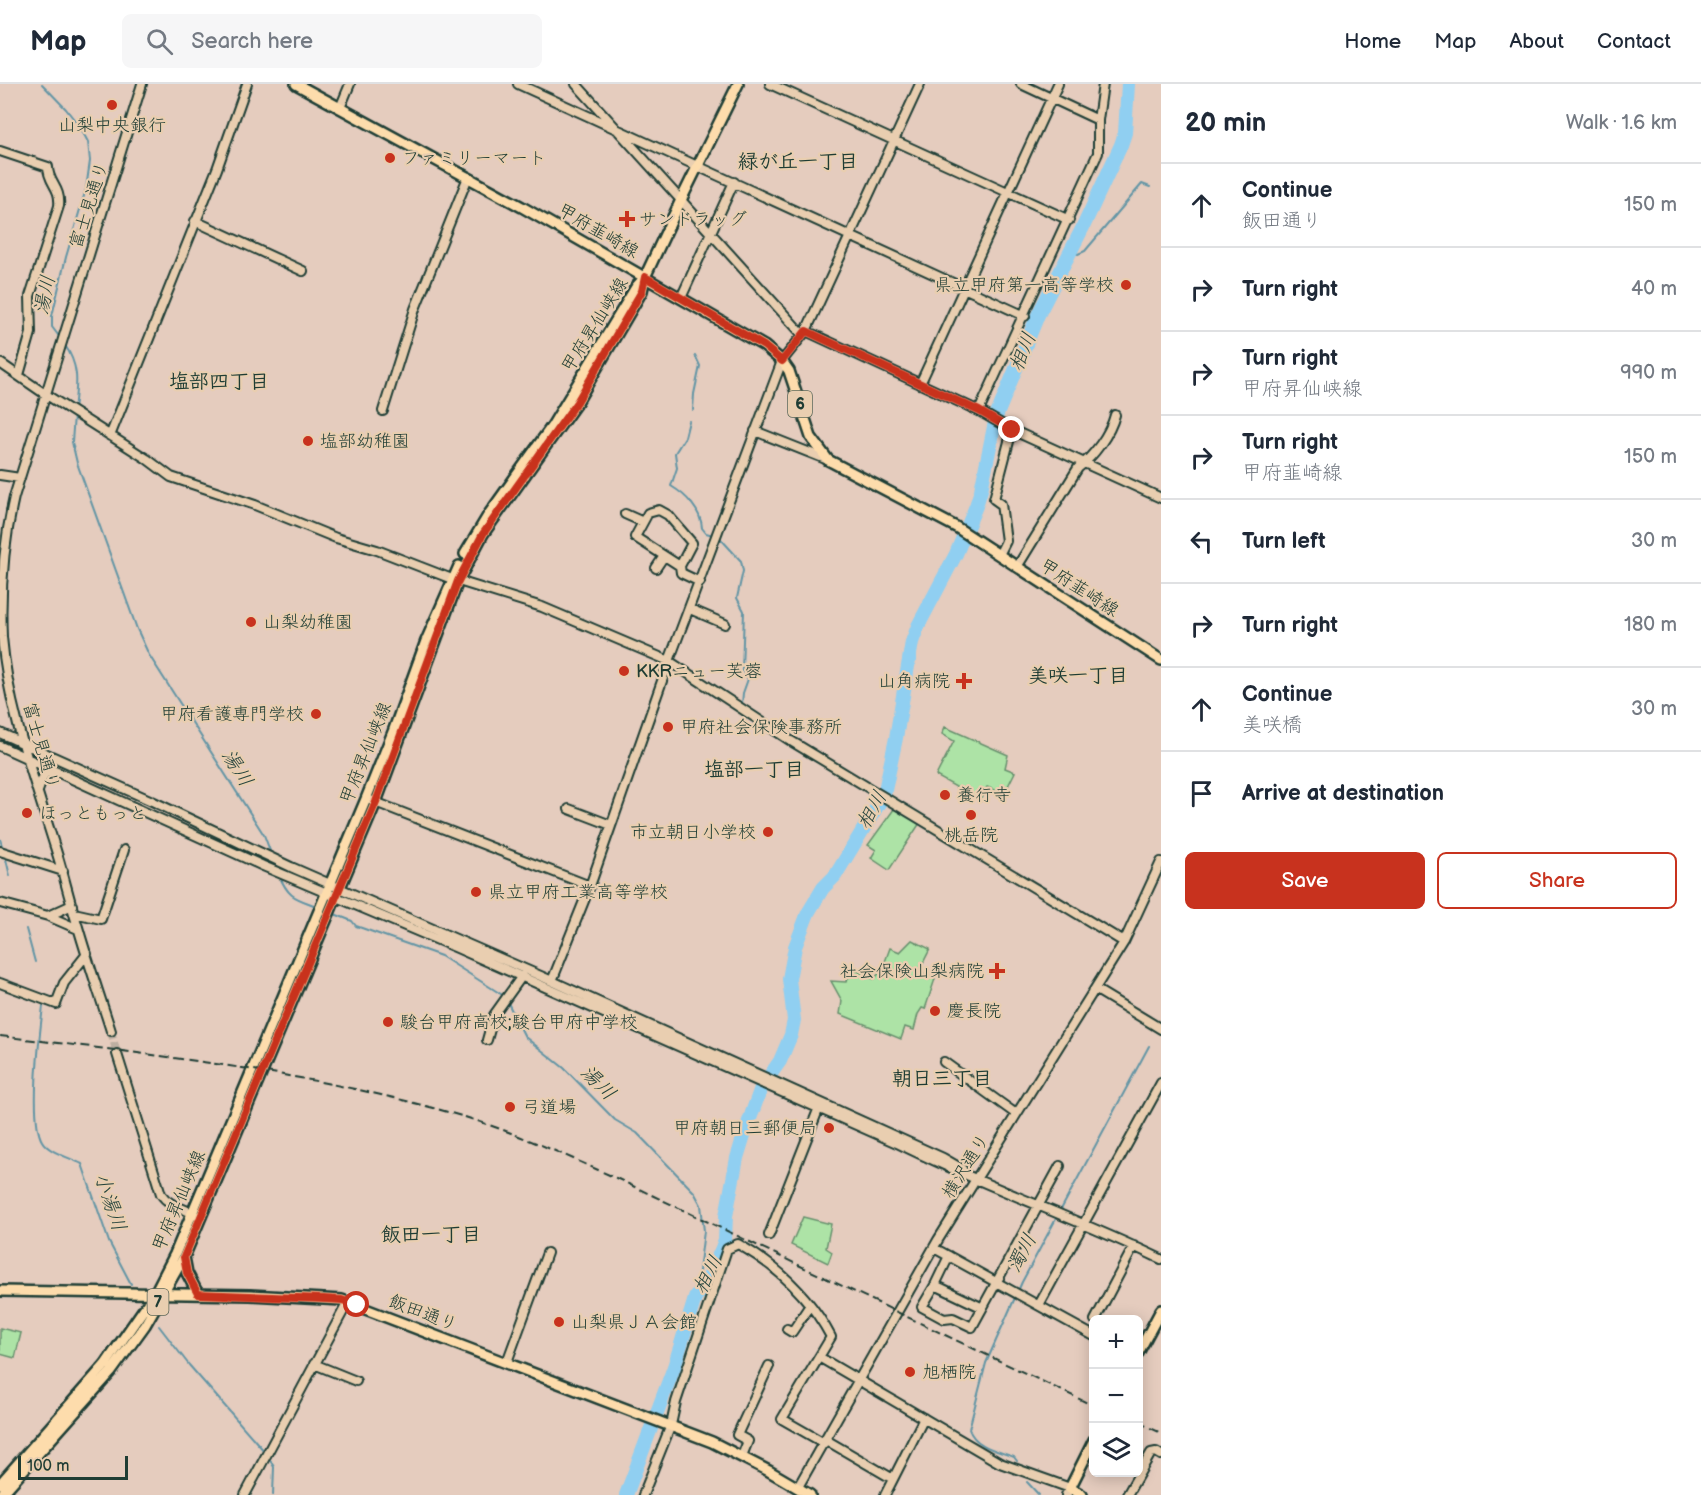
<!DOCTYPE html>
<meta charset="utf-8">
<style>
body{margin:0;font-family:"Balsamiq Sans","Klee One",sans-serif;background:#f6f6f7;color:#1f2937}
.controls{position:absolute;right:18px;bottom:18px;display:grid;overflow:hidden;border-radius:9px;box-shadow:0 3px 15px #0003}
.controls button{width:54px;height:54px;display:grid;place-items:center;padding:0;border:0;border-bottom:2px solid #e0e1e3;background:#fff;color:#1f2937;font:30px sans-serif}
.scale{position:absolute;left:18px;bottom:15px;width:110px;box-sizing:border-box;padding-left:6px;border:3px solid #1f3d34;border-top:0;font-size:16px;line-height:21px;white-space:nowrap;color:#1f3d34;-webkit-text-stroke:4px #e9ceb0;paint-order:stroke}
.stop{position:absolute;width:18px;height:18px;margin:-14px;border:4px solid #c8321e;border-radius:50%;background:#fff}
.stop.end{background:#c8321e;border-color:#fff;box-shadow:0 2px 6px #0008}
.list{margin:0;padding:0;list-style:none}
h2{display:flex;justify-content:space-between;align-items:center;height:78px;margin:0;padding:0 24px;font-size:26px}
h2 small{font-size:20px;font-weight:400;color:#747a83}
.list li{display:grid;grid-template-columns:39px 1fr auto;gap:18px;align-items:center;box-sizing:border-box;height:84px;padding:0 24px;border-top:2px solid #e0e1e3}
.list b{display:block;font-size:22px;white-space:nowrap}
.list p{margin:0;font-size:20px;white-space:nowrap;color:#747a83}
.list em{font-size:20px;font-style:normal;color:#747a83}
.actions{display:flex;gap:12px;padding:18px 24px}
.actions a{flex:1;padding:14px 0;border:2px solid #c8321e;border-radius:9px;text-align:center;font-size:21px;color:#c8321e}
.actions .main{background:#c8321e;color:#fff}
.icon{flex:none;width:33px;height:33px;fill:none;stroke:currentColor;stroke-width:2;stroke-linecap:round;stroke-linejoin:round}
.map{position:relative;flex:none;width:1161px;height:1411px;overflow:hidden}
header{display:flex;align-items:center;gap:36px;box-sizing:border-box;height:84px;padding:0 30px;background:#fff;border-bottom:2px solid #e0e1e3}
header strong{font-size:28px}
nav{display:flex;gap:33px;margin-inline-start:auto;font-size:21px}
.search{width:420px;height:54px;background:#f6f6f7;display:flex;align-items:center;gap:15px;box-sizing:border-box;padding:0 21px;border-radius:9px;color:#747a83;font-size:22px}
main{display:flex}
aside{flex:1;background:#fff}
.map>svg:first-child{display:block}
.green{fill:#ade3a6;stroke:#66906d;stroke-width:1.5}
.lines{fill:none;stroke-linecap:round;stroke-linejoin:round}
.stream{stroke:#6395a5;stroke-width:2}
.river{stroke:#90cff1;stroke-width:14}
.minor-tunnel{stroke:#bdafa2;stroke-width:8;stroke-dasharray:8 4;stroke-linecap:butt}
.minor-casing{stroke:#1f3d34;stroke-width:12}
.major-casing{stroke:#1f3d34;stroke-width:14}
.minor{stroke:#e9ceb0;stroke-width:8}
.major{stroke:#fddcac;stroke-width:9}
.rail{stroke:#1f3d34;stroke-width:2;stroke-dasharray:9 4.5;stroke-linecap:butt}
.route{stroke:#c8321e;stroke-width:8}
.poi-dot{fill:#c8321e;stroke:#e9ceb0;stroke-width:2}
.labels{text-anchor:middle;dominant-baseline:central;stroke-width:4.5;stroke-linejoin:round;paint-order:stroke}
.shield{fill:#e9ceb0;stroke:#5c6859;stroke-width:1.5}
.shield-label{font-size:16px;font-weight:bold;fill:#1f3d34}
.poi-label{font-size:18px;fill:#1f3d34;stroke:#e9ceb0;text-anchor:start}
.street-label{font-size:18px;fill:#1f3d34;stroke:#e9ceb0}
.neighbourhood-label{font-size:20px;font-weight:bold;fill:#1f3d34;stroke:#e9ceb0}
.water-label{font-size:20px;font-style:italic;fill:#25443d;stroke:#e9ceb0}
</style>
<header>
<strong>Map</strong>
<div class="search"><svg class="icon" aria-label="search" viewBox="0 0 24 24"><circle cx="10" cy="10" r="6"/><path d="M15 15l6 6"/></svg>Search here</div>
<nav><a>Home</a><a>Map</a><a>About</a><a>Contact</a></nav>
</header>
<main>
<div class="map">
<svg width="1161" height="1411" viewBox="0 0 1161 1411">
<rect width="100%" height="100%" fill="#e5ccbe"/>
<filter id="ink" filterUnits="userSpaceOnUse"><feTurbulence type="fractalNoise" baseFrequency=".0167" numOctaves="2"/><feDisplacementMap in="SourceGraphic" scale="12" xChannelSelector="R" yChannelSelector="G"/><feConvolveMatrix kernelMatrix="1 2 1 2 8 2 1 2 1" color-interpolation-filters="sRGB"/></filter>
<g filter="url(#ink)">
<path class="green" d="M945,643L1008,671L1005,684L1015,688L1004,710L987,703L981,717L936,692L954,657L942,650Z
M897,721L922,736L889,786L871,774L876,766L868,761Z
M912,856L930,865L919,887L935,895L925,925L922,924L918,930L914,946L905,943L901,955L840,930L842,917L831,897L846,898L855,886L874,895L882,886L890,864L900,868Z
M803,1133L831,1140L826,1164L832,1168L828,1179L791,1161Z
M0,1244L21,1249L15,1274L0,1270Z"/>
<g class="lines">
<path class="stream" d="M42,0L66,25L80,43L88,58L90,77L86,105L66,173L52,232V243L61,255
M1070,168L1078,170L1085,167L1142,100L1150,103
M64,260C80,282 77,300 74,326
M693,326L694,310L700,282L695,271
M74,331L72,358L77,379L137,545L149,571L264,751L272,772
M689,337L685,353L675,369L677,384L671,402C686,411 701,426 702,444L706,449L713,451
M720,454L741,477L743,487L737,514L744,527L742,587L748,595L743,609L742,620
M0,755L2,762
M5,771L10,792
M279,791C289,815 296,814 319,823
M332,829L352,837L356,842L441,872L504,912
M26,845L35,878
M507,917L525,953L564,984L615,1036L637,1049L694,1108L701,1121L704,1147L696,1211
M43,922C40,949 29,1035 42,1057C48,1068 71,1074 82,1080L109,1158L131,1200
M159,1242L189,1281L265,1368
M268,1373L274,1383L273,1411
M1017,1377L1014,1373C998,1367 975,1363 969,1345L986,1279L1022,1198L1149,962
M1027,1398L1039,1411"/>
<path class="river" d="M626,1411L674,1283L696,1211L703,1207L725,1157L726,1132L737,1074L744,1051L761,1004L780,977L791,951L794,936L789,895L795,863L808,829L823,804L835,792L884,711L896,654L912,558L918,542L956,470L976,422L981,406L996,333L1038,231L1083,143L1121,61L1125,49L1128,0"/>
<path class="minor-tunnel" d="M111,947L117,970"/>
<g class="minor-casing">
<path id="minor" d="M518,0L1025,232
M576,0L802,250
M770,0L1069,136
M1021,0L1098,36
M340,24L350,0
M0,67L48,83C48,99 61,103 59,122L30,212L31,249L19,291
M195,137L303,187
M681,214L734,98
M806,247L979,327L1012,346L1161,414
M0,279L45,310L147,375L171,393L255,421L336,454L377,466L452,495L542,523L669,577L791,657L1124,858
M920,300L1058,0
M383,327L415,225L468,93
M979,327L1098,69V36L1103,0
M755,347L828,376
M110,352L217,85L247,0
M0,391L20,394
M625,430L643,438
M999,471L1006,457L1001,420L994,415L1012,346
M680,482L692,459L668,431L659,426L648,429L635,453L680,482L681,489L700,498
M1017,483L1078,384C1094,372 1110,350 1115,331
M656,484L664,472
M690,525L725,540
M0,649L152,717L291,783L552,897L943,1074L962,1085
M0,662L263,782L457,864L897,1059C983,1102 1074,1133 1161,1175
M38,707L44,691L48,689H55
M370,716L590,802
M569,725L611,741
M0,767L63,787
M0,819L48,832L78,845
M74,829L101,835L124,766
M48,832L72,821
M552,897L590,802L669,577L782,277L806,247L920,0
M0,899L56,920L64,899L87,870
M1095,905L1161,945
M111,947C100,912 88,878 78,843C69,815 63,787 54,760C33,692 8,624 2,553C0,506 4,458 14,413L142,0
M487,956L494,931L522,892
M117,970L161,1110C171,1125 188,1123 200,1135
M944,978L1016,1030
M769,1151L820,1021
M934,1164L1094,1252
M949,1172L935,1201L981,1223
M935,1201L922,1223L944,1235L953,1234L972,1243L1060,1082
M1039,1221L1161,999
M1095,1236L1134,1162
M787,1245L792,1248L810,1221
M819,1273L1000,1379L1070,1404L1066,1411
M507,1278L547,1169
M314,1280L356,1297
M826,1356L893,1395
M742,1372L748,1357L737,1351L769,1282
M798,1403L938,1156L1124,858L1161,778
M245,1411L348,1218
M643,1411L671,1341L676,1318L727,1165L738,1160C777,1182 810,1213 831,1253L782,1335L824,1359
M885,1411L924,1334
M1127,1411L1151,1369L1156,1368L1161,1371"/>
</g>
<g class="major-casing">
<path id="major" d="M296,0L522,123L764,262L782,277L789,287L811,353L828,376L956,443L1161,576
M465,470L489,430L552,342L636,203L645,193
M184,1173L187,1189L198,1210
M0,1207L250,1211L342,1216L712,1358L769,1387L810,1411
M1138,1269L1161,1226
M0,1400L105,1281L155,1209L175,1170L366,715L393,648L426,557L459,482
M1,1411L111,1288L145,1241L184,1173L376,718L458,497L483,450L577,318L642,207L645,193L681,116L738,0
M1082,1411L1070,1404L1094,1356"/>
</g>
<use href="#minor" class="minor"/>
<use href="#major" class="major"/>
<path class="rail" d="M0,952C156,971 313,988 465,1033C517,1049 567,1072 616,1094L1094,1322
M1138,1338L1161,1349"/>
</g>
</g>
<g class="lines" filter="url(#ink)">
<path class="route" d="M357,1221L342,1216L324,1215L198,1210L187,1189L184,1173L376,718L458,497L483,450L577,318L642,207L645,193L764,262L782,277L806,247L979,327L1012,346"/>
</g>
<g class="poi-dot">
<circle cx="112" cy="21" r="6"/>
<circle cx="390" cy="74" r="6"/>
<path d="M624 126h6v6h6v6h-6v6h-6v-6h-6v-6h6z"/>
<circle cx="1126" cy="201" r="6"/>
<circle cx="308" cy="357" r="6"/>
<circle cx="251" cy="538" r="6"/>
<circle cx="624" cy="587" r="6"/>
<path d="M961 588h6v6h6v6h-6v6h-6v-6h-6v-6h6z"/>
<circle cx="316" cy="630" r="6"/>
<circle cx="668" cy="643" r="6"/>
<circle cx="945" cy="711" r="6"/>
<circle cx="27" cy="729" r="6"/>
<circle cx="971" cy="731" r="6"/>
<circle cx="768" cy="748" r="6"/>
<circle cx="476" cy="808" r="6"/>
<path d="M994 878h6v6h6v6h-6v6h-6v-6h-6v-6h6z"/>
<circle cx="935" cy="927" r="6"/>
<circle cx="388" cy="938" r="6"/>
<circle cx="510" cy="1023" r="6"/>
<circle cx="829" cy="1044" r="6"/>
<circle cx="559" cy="1238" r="6"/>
<circle cx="910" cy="1288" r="6"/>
</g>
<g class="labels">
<g class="shield">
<rect x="788" y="307" width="24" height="26" rx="4.5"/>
<rect x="147.5" y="1205" width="21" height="26" rx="4.5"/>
</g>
<g class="shield-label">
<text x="800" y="320">6</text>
<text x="158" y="1218">7</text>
</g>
<g class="poi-label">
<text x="112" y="41" text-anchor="middle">山梨中央銀行</text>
<text x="402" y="74">ファミリーマート</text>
<text x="639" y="135">サンドラッグ</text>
<text x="1114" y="201" text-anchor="end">県立甲府第一高等学校</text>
<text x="320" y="357">塩部幼稚園</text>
<text x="263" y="538">山梨幼稚園</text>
<text x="636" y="587">KKRニュー芙蓉</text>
<text x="950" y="597" text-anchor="end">山角病院</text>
<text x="304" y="630" text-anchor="end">甲府看護専門学校</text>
<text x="680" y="643">甲府社会保険事務所</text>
<text x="957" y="711">養行寺</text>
<text x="39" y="729">ほっともっと</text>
<text x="756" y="748" text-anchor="end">市立朝日小学校</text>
<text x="971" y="751" text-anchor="middle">桃岳院</text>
<text x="488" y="808">県立甲府工業高等学校</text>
<text x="984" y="887" text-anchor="end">社会保険山梨病院</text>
<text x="947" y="927">慶長院</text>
<text x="400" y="938">駿台甲府高校;駿台甲府中学校</text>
<text x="522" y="1023">弓道場</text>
<text x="817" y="1044" text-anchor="end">甲府朝日三郵便局</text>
<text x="571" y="1238">山梨県ＪＡ会館</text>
<text x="922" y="1288">旭栖院</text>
</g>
<g class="street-label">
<text transform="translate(89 121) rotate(-72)">富士見通り</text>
<text transform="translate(598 147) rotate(30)">甲府韮崎線</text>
<text transform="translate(595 241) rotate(-58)">甲府昇仙峡線</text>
<text transform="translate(1079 504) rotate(33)">甲府韮崎線</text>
<text transform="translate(41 662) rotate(74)">富士見通り</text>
<text transform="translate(366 669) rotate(-68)">甲府昇仙峡線</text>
<text transform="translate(966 1082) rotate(-58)">横沢通り</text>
<text transform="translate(179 1117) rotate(-67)">甲府昇仙峡線</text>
<text transform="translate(423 1229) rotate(21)">飯田通り</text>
</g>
<g class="neighbourhood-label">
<text x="798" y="78">緑が丘一丁目</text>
<text x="219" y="298">塩部四丁目</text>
<text x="1078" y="592">美咲一丁目</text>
<text x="754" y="686">塩部一丁目</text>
<text x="942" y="995">朝日三丁目</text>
<text x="431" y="1151">飯田一丁目</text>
</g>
<g class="water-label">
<text transform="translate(45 211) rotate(-79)">湯川</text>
<text transform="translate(1023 268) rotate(-68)">相川</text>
<text transform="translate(237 684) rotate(58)">湯川</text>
<text transform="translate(872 726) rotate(-61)">相川</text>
<text transform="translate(598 999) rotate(45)">湯川</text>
<text transform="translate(110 1118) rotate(71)">小湯川</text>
<text transform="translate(1022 1169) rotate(-62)">濁川</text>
<text transform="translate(708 1191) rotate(-62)">相川</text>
</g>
</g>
</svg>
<div class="controls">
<button>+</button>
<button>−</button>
<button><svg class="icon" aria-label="layers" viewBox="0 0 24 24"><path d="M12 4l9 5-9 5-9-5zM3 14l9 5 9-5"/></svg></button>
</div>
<div class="scale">100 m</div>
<div class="stop" style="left:357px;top:1221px"></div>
<div class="stop end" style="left:1012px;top:346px"></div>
</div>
<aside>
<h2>20 min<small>Walk · 1.6 km</small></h2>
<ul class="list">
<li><svg class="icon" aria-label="ahead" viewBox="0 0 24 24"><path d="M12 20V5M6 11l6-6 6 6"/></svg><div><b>Continue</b><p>飯田通り</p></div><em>150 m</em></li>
<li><svg class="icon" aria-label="right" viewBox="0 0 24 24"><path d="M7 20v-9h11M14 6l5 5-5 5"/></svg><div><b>Turn right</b></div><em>40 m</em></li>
<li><svg class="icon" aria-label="right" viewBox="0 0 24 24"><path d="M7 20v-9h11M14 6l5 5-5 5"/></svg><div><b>Turn right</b><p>甲府昇仙峡線</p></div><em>990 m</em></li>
<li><svg class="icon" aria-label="right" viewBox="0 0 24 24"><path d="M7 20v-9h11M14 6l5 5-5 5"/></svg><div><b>Turn right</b><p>甲府韮崎線</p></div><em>150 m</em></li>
<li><svg class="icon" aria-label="left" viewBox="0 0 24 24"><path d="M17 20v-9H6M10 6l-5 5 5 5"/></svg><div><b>Turn left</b></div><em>30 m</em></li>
<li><svg class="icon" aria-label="right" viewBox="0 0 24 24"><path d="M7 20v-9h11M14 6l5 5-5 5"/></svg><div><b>Turn right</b></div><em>180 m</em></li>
<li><svg class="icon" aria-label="ahead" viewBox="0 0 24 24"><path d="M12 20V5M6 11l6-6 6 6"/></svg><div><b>Continue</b><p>美咲橋</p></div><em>30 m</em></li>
<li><svg class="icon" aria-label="arrive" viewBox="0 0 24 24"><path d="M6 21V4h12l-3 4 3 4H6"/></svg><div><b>Arrive at destination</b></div></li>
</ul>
<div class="actions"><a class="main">Save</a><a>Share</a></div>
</aside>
</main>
